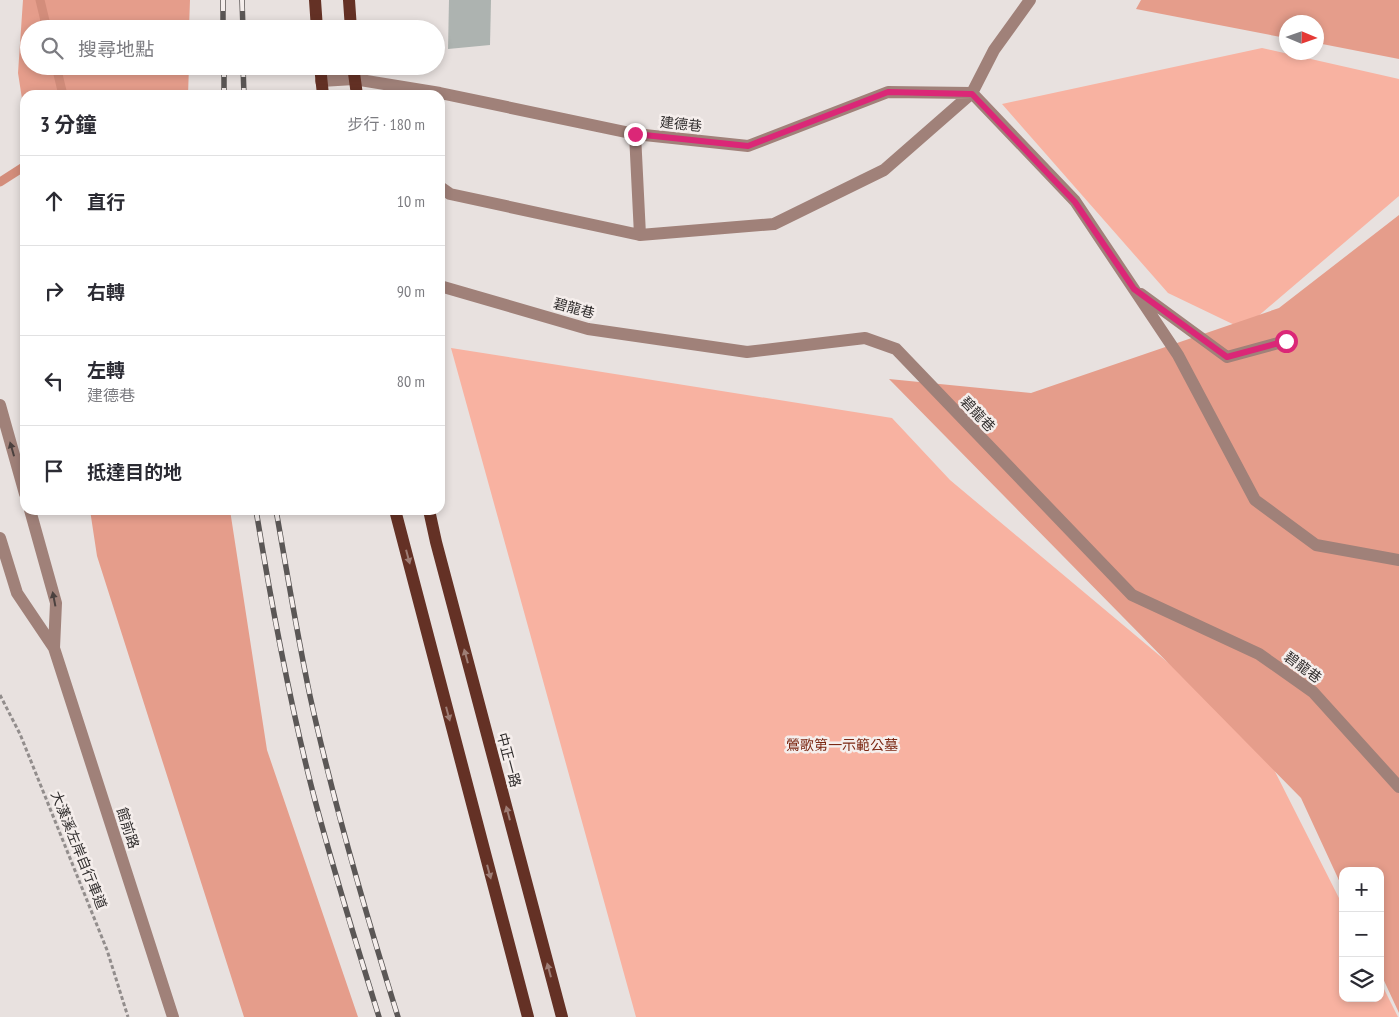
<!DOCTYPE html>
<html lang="zh-TW">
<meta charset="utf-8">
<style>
body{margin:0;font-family:"PT Sans Narrow","Noto Sans TC",sans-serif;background:#f7f7f7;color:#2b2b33}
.controls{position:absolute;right:15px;bottom:15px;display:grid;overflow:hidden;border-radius:10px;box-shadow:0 2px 8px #0003}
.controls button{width:45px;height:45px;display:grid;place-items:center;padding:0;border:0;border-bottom:1px solid #e1e1e2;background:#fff;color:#2b2b33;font:25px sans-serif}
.compass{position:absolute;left:1279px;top:15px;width:45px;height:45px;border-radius:50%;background:#fff;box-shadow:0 2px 8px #0003;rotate:92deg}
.stop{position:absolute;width:15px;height:15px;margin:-11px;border:4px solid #db2777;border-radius:50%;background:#fff}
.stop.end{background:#db2777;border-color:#fff;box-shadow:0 1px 5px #0008}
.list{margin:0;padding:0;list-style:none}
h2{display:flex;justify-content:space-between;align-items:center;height:65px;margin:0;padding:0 20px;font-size:21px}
h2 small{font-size:16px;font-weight:400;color:#7c7c81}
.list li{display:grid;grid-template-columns:32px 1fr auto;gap:15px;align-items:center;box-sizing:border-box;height:90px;padding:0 20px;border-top:1px solid #e1e1e2}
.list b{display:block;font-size:19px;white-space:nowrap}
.list p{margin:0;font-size:16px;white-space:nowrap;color:#7c7c81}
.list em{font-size:16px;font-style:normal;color:#7c7c81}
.icon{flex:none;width:28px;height:28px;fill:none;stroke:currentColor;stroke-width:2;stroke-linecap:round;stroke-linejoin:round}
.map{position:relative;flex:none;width:1399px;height:1017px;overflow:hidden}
.search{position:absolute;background:#fff;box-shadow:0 2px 8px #0003;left:20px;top:20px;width:425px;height:55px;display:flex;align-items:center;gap:12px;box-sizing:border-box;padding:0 18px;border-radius:28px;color:#7c7c81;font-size:19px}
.panel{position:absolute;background:#fff;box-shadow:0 2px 8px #0003;left:20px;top:90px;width:425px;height:425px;border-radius:15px}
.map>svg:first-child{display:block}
.green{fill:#f8b2a1}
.forest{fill:#e59d8b}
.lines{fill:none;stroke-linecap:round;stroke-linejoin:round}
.stream{stroke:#d38d7b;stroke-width:9}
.building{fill:#adb3b0}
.path{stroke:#928d8c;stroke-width:3;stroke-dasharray:4 2.5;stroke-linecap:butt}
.minor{stroke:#a08179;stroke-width:12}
.major{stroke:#643125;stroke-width:12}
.rail-casing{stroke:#5b5756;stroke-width:5.5}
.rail{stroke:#f5eeec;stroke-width:4;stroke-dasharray:11;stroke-linecap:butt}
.oneway{fill:#4b413f}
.oneway2{fill:#9e7d75}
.route{stroke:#db2777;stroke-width:6}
.labels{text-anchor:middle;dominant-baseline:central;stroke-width:5;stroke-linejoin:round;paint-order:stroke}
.street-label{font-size:14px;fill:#2f2c2c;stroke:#f5eeec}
.park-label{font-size:14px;fill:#7b2712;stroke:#f5eeec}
</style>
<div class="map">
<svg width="1399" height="1017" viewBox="0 0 1399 1017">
<rect width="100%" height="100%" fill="#e8e1df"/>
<path class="green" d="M1262,48L1399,79V196L1243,329L1168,293L1002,104Z
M451,348L892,418L950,480L1258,738L1343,906V998H1380V981L1398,1017H636Z"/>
<path class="forest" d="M23,0H190L189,29H29V66H189L188,95H25V118L18,73Z
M1141,0H1399V59L1317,43L1316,22H1286V38L1136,9Z
M1399,215V1013L1380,972V871H1343V889L1301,798L889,379L1031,393L1279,308Z
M90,510H230L267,750L358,1017H244L97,556Z"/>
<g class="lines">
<path class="stream" d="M40,0L47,29
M56,66L63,95
M0,182L25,166"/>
</g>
<path class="building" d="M449,0H491L490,45L448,49Z"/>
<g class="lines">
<path class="path" d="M0,695L20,734L107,950L128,1017"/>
<path class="minor" d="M321,81L354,79L440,93L635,134L748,146L888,92L972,93L1075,201L1178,355L1255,500L1316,545L1399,560
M635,134L640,235
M440,187L450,194L640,235L774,224L884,170L972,93L994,50L1030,0
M440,286L588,329L747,352L865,338L896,349L1132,595L1259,654L1313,692L1399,787
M1141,294L1227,357L1286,341
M0,405L25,494
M30,510L56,603L54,648
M0,538L17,593L54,648L173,1017"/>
<path class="major" d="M315,0L317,29
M349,0L351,29
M320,66L323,95
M353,66L357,95
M395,510L528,1017
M429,510L436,542L562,1017"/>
<g class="rail-casing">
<path id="rail" d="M223,0V29
M242,0L243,29
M224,66V95
M243,66L244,95
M256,510C271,602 288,694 311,785C331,863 355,940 379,1017
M276,510C287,572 297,634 310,696C334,805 365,911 398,1017"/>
</g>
<use href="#rail" class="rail"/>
</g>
<defs><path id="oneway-solid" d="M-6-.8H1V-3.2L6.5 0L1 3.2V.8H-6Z" transform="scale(1.25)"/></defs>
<g class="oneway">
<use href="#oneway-solid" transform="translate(12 449) rotate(-106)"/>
<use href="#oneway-solid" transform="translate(54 599) rotate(-101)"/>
</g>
<g class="oneway2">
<use href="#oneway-solid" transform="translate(408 557) rotate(75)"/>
<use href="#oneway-solid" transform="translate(466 656) rotate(-105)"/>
<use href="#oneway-solid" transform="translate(448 714) rotate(75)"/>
<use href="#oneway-solid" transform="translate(508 813) rotate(-105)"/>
<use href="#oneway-solid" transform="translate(489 872) rotate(75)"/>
<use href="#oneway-solid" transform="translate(549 970) rotate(-105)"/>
</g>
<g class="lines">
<path class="route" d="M635,134L748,146L888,92L972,94L1075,202L1134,289L1227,357L1286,341"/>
</g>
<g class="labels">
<g class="street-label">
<text transform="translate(681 124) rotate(6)">建德巷</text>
<text transform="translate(574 308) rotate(15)">碧龍巷</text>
<text transform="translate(978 414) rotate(46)">碧龍巷</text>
<text transform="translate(1303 667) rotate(36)">碧龍巷</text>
<text transform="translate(509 760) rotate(75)">中正一路</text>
<text transform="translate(128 828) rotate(72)">館前路</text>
<text transform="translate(79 850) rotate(68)">大漢溪左岸自行車道</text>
</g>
<g class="park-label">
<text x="842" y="745">鶯歌第一示範公墓</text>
</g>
</g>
</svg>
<div class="controls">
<button>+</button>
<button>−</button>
<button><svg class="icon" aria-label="layers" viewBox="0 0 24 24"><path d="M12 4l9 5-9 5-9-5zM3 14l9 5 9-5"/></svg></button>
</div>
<svg class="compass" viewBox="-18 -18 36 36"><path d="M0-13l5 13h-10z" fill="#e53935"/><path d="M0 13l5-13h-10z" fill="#7c7c81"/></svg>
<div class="stop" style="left:1286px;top:341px"></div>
<div class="stop end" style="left:635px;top:134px"></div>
<div class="search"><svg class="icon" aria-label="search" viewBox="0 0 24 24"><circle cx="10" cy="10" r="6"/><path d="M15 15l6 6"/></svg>搜尋地點</div>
<section class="panel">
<h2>3 分鐘<small>步行 · 180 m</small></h2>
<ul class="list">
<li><svg class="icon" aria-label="ahead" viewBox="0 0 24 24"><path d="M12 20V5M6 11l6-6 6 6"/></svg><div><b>直行</b></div><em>10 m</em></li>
<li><svg class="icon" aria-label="right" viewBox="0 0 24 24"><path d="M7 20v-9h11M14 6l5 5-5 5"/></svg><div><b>右轉</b></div><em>90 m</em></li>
<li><svg class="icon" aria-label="left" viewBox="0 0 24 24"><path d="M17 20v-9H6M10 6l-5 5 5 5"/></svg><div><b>左轉</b><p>建德巷</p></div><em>80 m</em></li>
<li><svg class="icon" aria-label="arrive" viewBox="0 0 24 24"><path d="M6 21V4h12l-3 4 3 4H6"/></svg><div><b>抵達目的地</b></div></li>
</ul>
</section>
</div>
